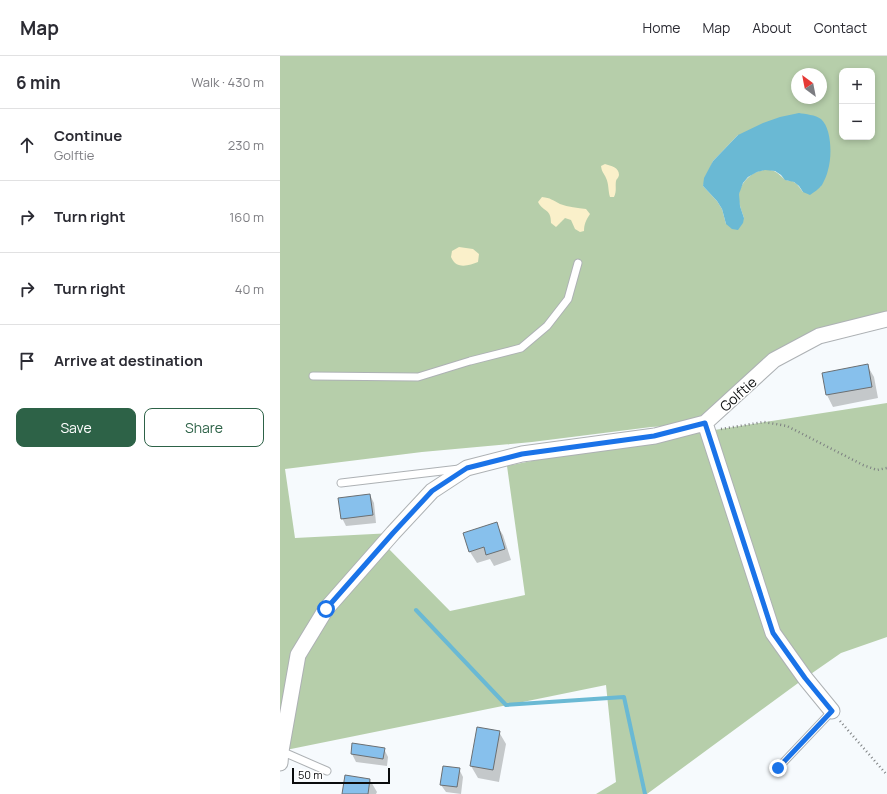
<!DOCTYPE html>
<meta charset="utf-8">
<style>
body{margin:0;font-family:Manrope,sans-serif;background:#f2f2f3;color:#2b2b33}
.controls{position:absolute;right:12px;top:12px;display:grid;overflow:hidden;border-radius:8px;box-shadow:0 2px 6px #0003}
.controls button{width:36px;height:36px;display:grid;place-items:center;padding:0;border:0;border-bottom:1px solid #e1e1e2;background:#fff;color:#2b2b33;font:20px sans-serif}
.compass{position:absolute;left:511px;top:12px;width:36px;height:36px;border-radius:50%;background:#fff;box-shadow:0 2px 6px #0003;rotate:328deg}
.scale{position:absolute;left:12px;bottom:10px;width:98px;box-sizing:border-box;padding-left:4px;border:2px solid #0a0c0d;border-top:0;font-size:11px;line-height:14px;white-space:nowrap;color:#0a0c0d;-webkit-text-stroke:3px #fff;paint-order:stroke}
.stop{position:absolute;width:12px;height:12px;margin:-9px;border:3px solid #1a73e8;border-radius:50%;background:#fff}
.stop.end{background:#1a73e8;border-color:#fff;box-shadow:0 1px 4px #0008}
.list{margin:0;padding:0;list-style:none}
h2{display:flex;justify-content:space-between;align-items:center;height:52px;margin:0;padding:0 16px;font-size:17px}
h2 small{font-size:13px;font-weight:400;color:#7c7c81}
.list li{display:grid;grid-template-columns:26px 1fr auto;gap:12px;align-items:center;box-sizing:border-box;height:72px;padding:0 16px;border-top:1px solid #e1e1e2}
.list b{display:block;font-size:15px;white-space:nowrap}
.list p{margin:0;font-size:13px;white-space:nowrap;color:#7c7c81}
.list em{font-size:13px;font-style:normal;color:#7c7c81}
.actions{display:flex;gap:8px;padding:12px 16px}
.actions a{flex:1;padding:9px 0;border:1px solid #2d6247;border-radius:8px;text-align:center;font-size:14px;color:#2d6247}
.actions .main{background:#2d6247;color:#fff}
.icon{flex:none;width:22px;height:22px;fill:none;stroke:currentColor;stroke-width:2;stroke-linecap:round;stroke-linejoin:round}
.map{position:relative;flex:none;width:607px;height:738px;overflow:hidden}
header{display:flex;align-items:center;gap:24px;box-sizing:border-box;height:56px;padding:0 20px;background:#fff;border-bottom:1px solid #e1e1e2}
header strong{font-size:19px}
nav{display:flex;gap:22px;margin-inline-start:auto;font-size:14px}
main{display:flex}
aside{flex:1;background:#fff}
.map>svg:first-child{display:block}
.green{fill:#b6ceaa;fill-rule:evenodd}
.sand{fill:#faf0ca}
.water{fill:#6ab9d4}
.shadow{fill:#0003}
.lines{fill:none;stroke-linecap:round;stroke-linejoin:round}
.stream{stroke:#6ab9d4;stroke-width:4}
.building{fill:#87c0ec;stroke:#6b6f72}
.lane-casing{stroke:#adb1b4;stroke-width:9}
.street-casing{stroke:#adb1b4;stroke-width:17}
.path{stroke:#7c7f81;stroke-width:2.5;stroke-dasharray:1 3;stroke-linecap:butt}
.lane{stroke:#fff;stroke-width:7}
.street{stroke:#fff;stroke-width:15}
.route{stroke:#1a73e8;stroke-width:5}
.labels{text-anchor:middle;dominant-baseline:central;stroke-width:3;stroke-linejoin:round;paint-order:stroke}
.street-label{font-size:14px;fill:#0a0c0d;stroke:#fff}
</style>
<header>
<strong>Map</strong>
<nav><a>Home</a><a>Map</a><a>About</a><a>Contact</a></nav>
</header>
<main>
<aside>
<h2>6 min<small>Walk · 430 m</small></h2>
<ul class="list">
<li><svg class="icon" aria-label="ahead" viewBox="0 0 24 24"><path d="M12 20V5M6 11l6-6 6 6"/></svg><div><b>Continue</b><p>Golftie</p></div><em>230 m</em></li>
<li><svg class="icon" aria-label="right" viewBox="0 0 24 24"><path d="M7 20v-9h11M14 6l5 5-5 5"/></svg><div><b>Turn right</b></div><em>160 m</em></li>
<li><svg class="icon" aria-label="right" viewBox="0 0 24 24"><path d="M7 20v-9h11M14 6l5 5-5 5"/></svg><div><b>Turn right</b></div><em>40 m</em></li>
<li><svg class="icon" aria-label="arrive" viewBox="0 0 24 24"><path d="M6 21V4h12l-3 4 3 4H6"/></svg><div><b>Arrive at destination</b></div></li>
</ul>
<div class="actions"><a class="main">Save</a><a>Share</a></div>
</aside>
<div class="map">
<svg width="607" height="738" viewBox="0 0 607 738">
<rect width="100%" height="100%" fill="#f6fafd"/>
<path class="green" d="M0,0H607V263L494,304L428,375L607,347V581L561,597L525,622L367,738H316L336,726L326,629L1,695L0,707ZM562,15H592V81H562ZM517,18H541V42H517ZM458,79L541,130L523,136C520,132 517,127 512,125C511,125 508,125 506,124C502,122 499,117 494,115C479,110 462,122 459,137C457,145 462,155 464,162L446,168L442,153L437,145L423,130L433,105ZM422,368L375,380L227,410L245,539L170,555L104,488L113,477L15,482L5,413L142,396L252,386L371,371Z"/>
<path class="sand" d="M325,108C331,110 339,111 339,119C338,123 337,122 336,125C335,131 337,134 334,141H330C328,135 329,128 326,122C324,117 322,117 321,110Z
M262,141C271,142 272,144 280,148C288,151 298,152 306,153L310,158C306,164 304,168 304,175L300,176L295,173L291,164L285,162L276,171L271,167C271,152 264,157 258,146Z
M179,191L193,193L199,198L198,206C191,209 181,212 175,207C173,205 172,203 171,201L172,195Z"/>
<path class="water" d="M519,57C525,58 536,59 541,63C552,73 552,101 548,114C547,119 544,125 542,129C539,133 534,136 530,139L523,136L519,130L514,126L505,124L501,119L495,115L485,114L477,116L468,121L463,127L459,138L460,150L464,162L463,167L458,174L452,173L446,168L442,153L437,145L423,130L424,122L433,105L458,79L483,67L500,61Z"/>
<path class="shadow" d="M587,309L594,321L598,342L553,351L547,339L543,318Z
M90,439L94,447L96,467L66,470L62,462Z
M216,468L223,479L231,504L214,510L210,503L197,507L190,496Z
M219,676L226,688L219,726L198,722L191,710Z
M104,693L108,701L107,710L76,706L72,698Z
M179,713L183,721L181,738L166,736L161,729Z
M90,724L97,736L96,738H63Z"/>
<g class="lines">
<path class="stream" d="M136,554L226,649L344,641L365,738"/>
</g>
<path class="building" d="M588,308L592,331L546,339L542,317Z
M90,438L93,459L61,463L58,442Z
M217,466L225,493L206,499L204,491L189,496L183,477Z
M197,671L220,675L213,714L190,710Z
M72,687L105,692L103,703L71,698Z
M163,710L180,712L177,731L160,729Z
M65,719L90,723L88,738H62Z"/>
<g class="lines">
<g class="lane-casing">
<path id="lane" d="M33,320L138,321L190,305L241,292L267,270L288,243L298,207
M61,427L179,413
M1,695L47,715
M498,712L552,655"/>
</g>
<g class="street-casing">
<path id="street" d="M425,367L493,577L525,622L552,655
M0,707L1,695L18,599L46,553L113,477L152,435L187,412L242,398L375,380L425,367L494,304L539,280L607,263"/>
</g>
<path class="path" d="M441,373L484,366L507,370L583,409L597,414L607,412
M560,665L607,719"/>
<use href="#lane" class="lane"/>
<use href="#street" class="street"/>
</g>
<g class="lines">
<path class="route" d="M46,553L113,477L152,435L187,412L242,398L374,380L425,367L493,577L525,622L552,655L498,712"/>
</g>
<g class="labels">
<g class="street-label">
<text transform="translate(458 338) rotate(-42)">Golftie</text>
</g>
</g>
</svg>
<div class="controls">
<button>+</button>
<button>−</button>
</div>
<svg class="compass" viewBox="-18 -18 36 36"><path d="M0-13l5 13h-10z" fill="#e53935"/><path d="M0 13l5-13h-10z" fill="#7c7c81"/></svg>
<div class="scale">50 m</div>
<div class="stop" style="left:46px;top:553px"></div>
<div class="stop end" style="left:498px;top:712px"></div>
</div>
</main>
